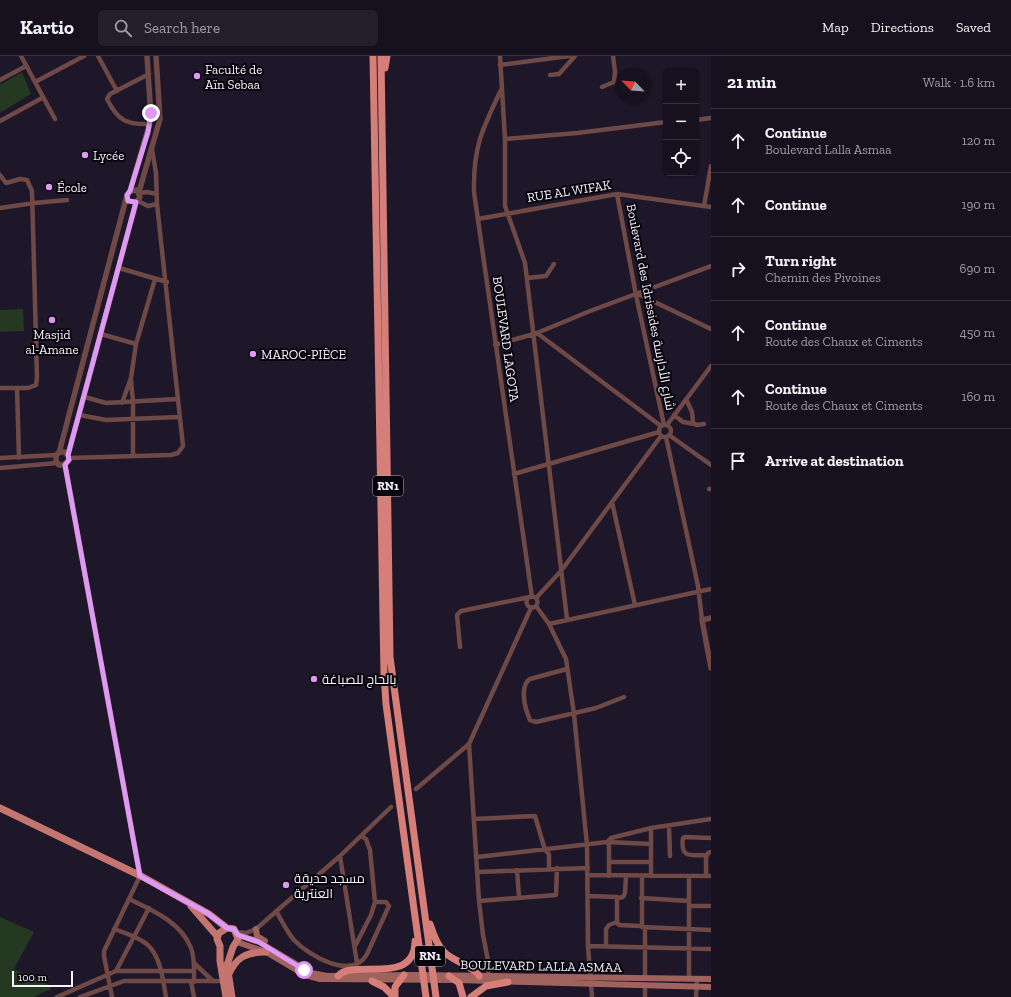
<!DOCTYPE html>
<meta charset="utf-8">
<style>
body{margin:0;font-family:"Zilla Slab",Cairo,serif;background:#231e2c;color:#f1f3f6}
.controls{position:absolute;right:12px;top:12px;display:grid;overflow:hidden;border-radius:6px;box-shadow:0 1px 3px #0004}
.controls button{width:36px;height:36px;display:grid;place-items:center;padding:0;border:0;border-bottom:1px solid #35303d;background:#16101f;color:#f1f3f6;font:20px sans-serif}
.compass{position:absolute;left:615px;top:12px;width:36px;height:36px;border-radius:50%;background:#16101f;box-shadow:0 1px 3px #0004;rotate:295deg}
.scale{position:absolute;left:12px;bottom:10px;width:61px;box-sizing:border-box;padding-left:4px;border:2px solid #f6f1fe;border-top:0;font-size:11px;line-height:14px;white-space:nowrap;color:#f6f1fe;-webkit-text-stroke:3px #07050b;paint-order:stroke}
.stop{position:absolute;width:12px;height:12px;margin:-9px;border:3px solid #dd99f3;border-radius:50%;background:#fff}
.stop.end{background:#dd99f3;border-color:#fff;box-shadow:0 1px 4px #0008}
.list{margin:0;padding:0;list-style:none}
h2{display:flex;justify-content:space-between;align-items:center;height:52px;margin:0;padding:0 16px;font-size:17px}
h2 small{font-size:13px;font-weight:400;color:#9e9da4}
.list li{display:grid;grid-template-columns:26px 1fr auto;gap:12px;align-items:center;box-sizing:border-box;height:64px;padding:0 16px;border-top:1px solid #35303d}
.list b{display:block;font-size:15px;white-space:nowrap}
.list p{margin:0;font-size:13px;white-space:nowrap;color:#9e9da4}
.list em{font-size:13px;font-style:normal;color:#9e9da4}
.icon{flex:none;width:22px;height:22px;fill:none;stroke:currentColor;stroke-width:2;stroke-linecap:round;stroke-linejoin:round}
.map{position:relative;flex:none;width:711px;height:941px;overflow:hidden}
header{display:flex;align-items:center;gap:24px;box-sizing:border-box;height:56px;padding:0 20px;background:#16101f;border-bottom:1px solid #35303d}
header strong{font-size:19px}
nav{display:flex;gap:22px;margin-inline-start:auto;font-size:14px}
.search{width:280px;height:36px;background:#231e2c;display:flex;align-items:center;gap:10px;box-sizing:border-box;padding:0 14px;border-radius:6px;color:#9e9da4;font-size:15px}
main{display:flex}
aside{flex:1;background:#16101f}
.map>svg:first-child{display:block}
.green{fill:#243822}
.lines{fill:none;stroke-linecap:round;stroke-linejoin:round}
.minor{stroke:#6f4945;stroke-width:4.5}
.tertiary{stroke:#6f4945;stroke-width:5.5}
.secondary{stroke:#a0625d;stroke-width:6}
.primary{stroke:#c5756f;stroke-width:7}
.trunk{stroke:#d67e78;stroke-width:7}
.route{stroke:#dd99f3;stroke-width:5}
.poi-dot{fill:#dd99f3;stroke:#07050b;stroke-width:1.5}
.labels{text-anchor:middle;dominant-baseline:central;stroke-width:4;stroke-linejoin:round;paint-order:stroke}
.shield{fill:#07050b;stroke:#aeaab5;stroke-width:1}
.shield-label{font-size:12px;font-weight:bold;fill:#f6f1fe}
.poi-label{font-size:13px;fill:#f6f1fe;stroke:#07050b;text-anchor:start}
.street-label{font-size:13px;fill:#f6f1fe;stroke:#07050b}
</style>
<header>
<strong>Kartio</strong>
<div class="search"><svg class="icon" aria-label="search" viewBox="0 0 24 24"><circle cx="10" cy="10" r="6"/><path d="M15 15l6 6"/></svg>Search here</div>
<nav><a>Map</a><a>Directions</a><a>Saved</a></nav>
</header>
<main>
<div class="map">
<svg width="711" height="941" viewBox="0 0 711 941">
<rect width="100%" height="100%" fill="#1e1629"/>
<path class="green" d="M22,16L31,38L0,57V29Z
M23,253L24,275L0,276V254Z
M0,861L34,876L14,913L49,929L51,933L34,941H0Z"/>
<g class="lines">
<path class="minor" d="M21,0L55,63
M98,0L117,35
M500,0L505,83V150L525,207L567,563
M500,9L569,0
M149,18L110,38L107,43C118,65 127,69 150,68
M550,19L559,18L575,0
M0,24L26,10
M35,26L84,0
M602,31L614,26L615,16L613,0
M501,34C482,74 473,91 474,136L532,541
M696,64L711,62
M0,65L42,42
M505,83L577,77L666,66
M0,119L6,127L20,123L27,124L32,135L37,321L36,329L28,332H0
M139,137L147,136L157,138
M617,138L636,239L664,369
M138,145L148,150L157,148
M704,150L711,110
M0,152L34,147L67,144
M478,163L617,138L711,151
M119,212L167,226
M527,222L546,220L554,208
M638,238L711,273
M537,277L661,370
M101,278L136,288
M495,289L537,277L590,255L711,210
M131,324L133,346V400
M17,332L19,402
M85,341L106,347L178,343
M686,343L692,356L693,367L697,369L704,368
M122,347L131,322L136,288L155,223
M80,359L106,364L179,361
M674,359L683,366L695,368
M667,369L711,310
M659 375a6 6 0 1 1 12 0a6 6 0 1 1-12 0Z
M669,379L711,409
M666,381L698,530L702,564
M0,402L56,399
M69,402L171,399L178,397L183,390L157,148L156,117L152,93
M0,412L57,407
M514,418L659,376
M709,433H711
M612,446L635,549
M526.5 546a5.5 5.5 0 1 1 11 0a5.5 5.5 0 1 1-11 0Z
M536,542L561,515L661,380
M536,550L549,568L566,603L574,658L587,789L588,890L592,941
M549,568L711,533
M460,591L457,559L461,555L530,541
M567,613L530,623C519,630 525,653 530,664L536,666L596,652L624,641
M469,688L479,845L483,879L489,910L488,920
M416,733L469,688L531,552
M474,763L535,760L545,794L549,798V812
M669,770L670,800
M651,772V820
M706,799C691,799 680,803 683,782L685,781L711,782
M340,800L357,907
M477,801L607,786L651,788
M609,806H651
M517,814L519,841
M478,816L588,812
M589,819L711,820
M609,820V789L607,786L611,782L651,772L711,763
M642,820V871L711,874
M706,820V801L708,797L711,796
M588,840L617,841V866
M618,842L623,841L625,837L626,820
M641,842L689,845
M129,843C152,854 181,866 191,892C195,902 194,915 194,926
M479,845L556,839L557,812
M689,850H711
M276,855C282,865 287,876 294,884C309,900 352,925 367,898L389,850L386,846H375
M617,866L619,869L641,870
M114,873C125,877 139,881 148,889C161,902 163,924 166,941
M236,876L246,877L256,873L340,800L391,751
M355,890L371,859L375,846L370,794L366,783L361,780
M588,890L711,893
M606,890V873L609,869L617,866
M194,907L213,925
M116,915L149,852
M645,922V873
M689,923V820
M191,926L194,941
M57,941L116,915H194
M80,941L124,925H224
M112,941L104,900V895L140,820
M645,941V930
M696,941L697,923"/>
<path class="tertiary" d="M139,136L160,63L156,0
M59,397L127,139L130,135L151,63L147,0
M68,399L65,396H60L56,399V405L59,409H63L69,404L68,399L136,147L140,141L137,134L130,135
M65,409L140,820
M711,562L702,564L711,612"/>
<path class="secondary" d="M256,873L257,880L265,885
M238,879L259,886L311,917L327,920L413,919L711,923
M237,886L266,896L305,919L320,923L457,924L711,931"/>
<path class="primary" d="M0,752L143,821L209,858L227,872
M191,850L217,880
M228,920C236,901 246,896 266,896
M226,941L220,905V890L217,883L219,877L227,872L234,873L238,883L233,891L227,909L232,941"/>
<path class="trunk" d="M373,0L384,618L386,648L426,941
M381,0L390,601L436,941
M385,12L387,0
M430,868C433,877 436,888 444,896C451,904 477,912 479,920
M338,920C353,902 415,931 415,885
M449,920L459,927L463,941
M372,925L384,931L394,941
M395,941V931L404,919
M471,941L486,930L508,926"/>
</g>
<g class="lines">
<path class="route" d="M151,57L148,76L130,135L127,139L128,145L136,146L68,399L69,404L65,409L140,820L209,858L227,872L234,873L238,879L259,886L304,914"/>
</g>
<g class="poi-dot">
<circle cx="197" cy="20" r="4"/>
<circle cx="85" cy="99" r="4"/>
<circle cx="49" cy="131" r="4"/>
<circle cx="52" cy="264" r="4"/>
<circle cx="253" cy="298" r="4"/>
<circle cx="314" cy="623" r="4"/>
<circle cx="286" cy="829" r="4"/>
</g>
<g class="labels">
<g class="shield">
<rect x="373" y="420" width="30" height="20" rx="3"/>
<rect x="415" y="890" width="30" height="20" rx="3"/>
</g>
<g class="shield-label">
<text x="388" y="430">RN1</text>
<text x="430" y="900">RN1</text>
</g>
<g class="poi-label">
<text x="205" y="13">Faculté de<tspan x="205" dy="15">Aïn Sebaa</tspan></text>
<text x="93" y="99">Lycée</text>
<text x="57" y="131">École</text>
<text x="52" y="278" text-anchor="middle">Masjid<tspan x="52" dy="15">al-Amane</tspan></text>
<text x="261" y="298">MAROC-PIÈCE</text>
<text x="322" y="623">بالحاج للصباغة</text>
<text x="294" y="822">مسجد حديقة<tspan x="294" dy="15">العنترية</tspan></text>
</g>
<g class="street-label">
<text transform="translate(569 135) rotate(-9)">RUE AL WIFAK</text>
<text transform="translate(651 251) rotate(79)">Boulevard des Idrissides شارع الأدارسة</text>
<text transform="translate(506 283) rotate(82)">BOULEVARD LAGOTA</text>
<text transform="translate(541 910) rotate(1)">BOULEVARD LALLA ASMAA</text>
</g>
</g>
</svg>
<div class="controls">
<button>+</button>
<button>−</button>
<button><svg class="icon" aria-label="locate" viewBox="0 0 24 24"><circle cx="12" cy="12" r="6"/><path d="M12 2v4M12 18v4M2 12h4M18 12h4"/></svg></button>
</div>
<svg class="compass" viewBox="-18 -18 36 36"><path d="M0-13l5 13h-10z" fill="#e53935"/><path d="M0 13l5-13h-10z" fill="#9e9da4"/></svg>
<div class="scale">100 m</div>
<div class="stop" style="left:304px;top:914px"></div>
<div class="stop end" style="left:151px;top:57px"></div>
</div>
<aside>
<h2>21 min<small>Walk · 1.6 km</small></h2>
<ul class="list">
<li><svg class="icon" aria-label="ahead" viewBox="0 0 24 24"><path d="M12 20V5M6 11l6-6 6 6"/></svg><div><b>Continue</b><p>Boulevard Lalla Asmaa</p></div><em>120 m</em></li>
<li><svg class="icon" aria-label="ahead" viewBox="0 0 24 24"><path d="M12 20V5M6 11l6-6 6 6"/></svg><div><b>Continue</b></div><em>190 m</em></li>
<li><svg class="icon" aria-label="right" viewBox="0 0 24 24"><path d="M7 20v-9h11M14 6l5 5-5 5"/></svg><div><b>Turn right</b><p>Chemin des Pivoines</p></div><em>690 m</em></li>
<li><svg class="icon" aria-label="ahead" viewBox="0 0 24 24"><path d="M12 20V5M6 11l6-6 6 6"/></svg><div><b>Continue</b><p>Route des Chaux et Ciments</p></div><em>450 m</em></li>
<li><svg class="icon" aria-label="ahead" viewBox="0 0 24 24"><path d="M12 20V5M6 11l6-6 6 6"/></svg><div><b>Continue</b><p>Route des Chaux et Ciments</p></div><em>160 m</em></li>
<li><svg class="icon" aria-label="arrive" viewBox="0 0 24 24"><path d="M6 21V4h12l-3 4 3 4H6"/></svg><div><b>Arrive at destination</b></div></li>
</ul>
</aside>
</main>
